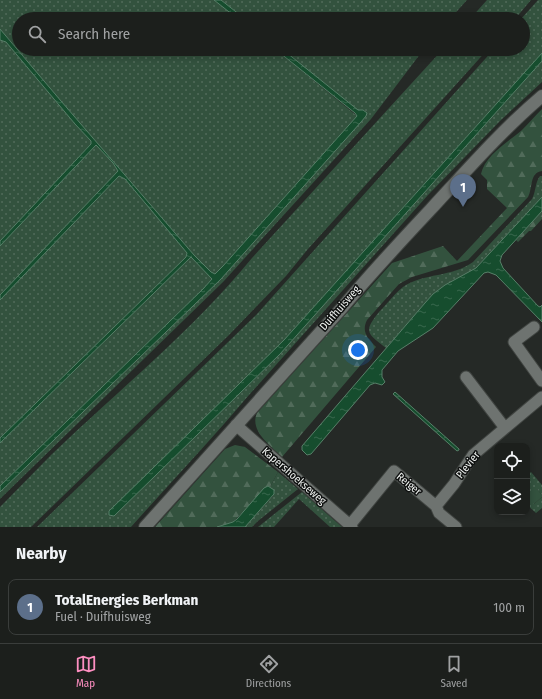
<!DOCTYPE html>
<meta charset="utf-8">
<style>
body{margin:0;font-family:"Fira Sans Condensed",sans-serif;background:#292c29;color:#f1f3f6}
.controls{position:absolute;right:12px;bottom:12px;display:grid;overflow:hidden;border-radius:8px;box-shadow:0 2px 6px #0003}
.controls button{width:36px;height:36px;display:grid;place-items:center;padding:0;border:0;border-bottom:1px solid #3a3d3b;background:#1c1f1c;color:#f1f3f6;font:20px sans-serif}
.you{position:absolute;left:358px;top:350px;width:14px;height:14px;margin:-10px;border:3px solid #fff;border-radius:50%;background:#1a73e8;box-shadow:0 0 0 6px #1a73e833}
.badge{display:grid;place-items:center;width:26px;height:26px;border-radius:50%;background:#fd8ec0;color:#fff;font-size:13px;font-weight:700}
.pin{position:absolute;translate:-50% -33px;filter:drop-shadow(0 1px 2px #0008)}
.pin::after{content:'';position:absolute;top:21px;width:14px;height:12px;background:inherit;clip-path:polygon(0 0,100% 0,50% 100%)}
.list{margin:0;padding:0;list-style:none}
h2{display:flex;justify-content:space-between;align-items:center;height:52px;margin:0;padding:0 16px;font-size:17px}
h2 small{font-size:13px;font-weight:400;color:#a0a2a3}
.list li{display:grid;grid-template-columns:26px 1fr auto;gap:12px;align-items:center;box-sizing:border-box;height:56px;margin:0 8px 8px;padding:0 8px;border:1px solid #3a3d3b;border-radius:8px}
.list b{display:block;font-size:15px;white-space:nowrap}
.list p{margin:0;font-size:13px;white-space:nowrap;color:#a0a2a3}
.list em{font-size:13px;font-style:normal;color:#a0a2a3}
.icon{flex:none;width:22px;height:22px;fill:none;stroke:currentColor;stroke-width:2;stroke-linecap:round;stroke-linejoin:round}
.map{position:relative;flex:none;width:542px;height:527px;overflow:hidden}
.search{position:absolute;background:#1c1f1c;box-shadow:0 2px 6px #0003;left:12px;right:12px;top:12px;height:44px;display:flex;align-items:center;gap:10px;box-sizing:border-box;padding:0 14px;border-radius:22px;color:#a0a2a3;font-size:15px}
.sheet{height:116px;background:#1c1f1c}
nav{display:flex;justify-content:space-around;align-items:center;box-sizing:border-box;height:56px;border-top:1px solid #3a3d3b;background:#1c1f1c;font-size:11px;color:#a0a2a3}
nav a{display:grid;justify-items:center;gap:2px}
nav .on{color:#fd8ec0}
.map>svg:first-child{display:block}
.grass{fill:url(#grass-dots)}
.forest{fill:url(#forest-firs)}
.park{fill:url(#park-tufts)}
.water{fill:url(#water-ripples);stroke:#577f68}
.lines{fill:none;stroke-linecap:round;stroke-linejoin:round}
.street-casing{stroke:#404441;stroke-width:13}
.secondary-casing{stroke:#404441;stroke-width:14}
.street{stroke:#6e7370;stroke-width:11}
.secondary{stroke:#6e7370;stroke-width:12}
.labels{text-anchor:middle;dominant-baseline:central;stroke-width:3;stroke-linejoin:round;paint-order:stroke}
.street-label{font-size:11px;fill:#f0f3f1;stroke:#0f1110}
</style>
<div class="map">
<svg width="542" height="527" viewBox="0 0 542 527">
<defs>
<pattern id="grass-dots" width="8" height="8" patternUnits="userSpaceOnUse"><rect width="8" height="8" fill="#33523e"/><path d="M2 2h.1M6 6h.1" fill="none" stroke="#516b5a" stroke-width="1.8" stroke-linecap="round"/></pattern>
<pattern id="forest-firs" width="22" height="20" patternUnits="userSpaceOnUse"><rect width="22" height="20" fill="#33523e"/><path d="M5 1l3.5 6h-7zM16 11l3.5 6h-7z" fill="#516b5a"/></pattern>
<pattern id="park-tufts" width="24" height="20" patternUnits="userSpaceOnUse"><rect width="24" height="20" fill="#33523e"/><path d="M3 7l-1-3M5 7V3M7 7l1-3M15 17l-1-3M17 17v-4M19 17l1-3" fill="none" stroke="#516b5a"/></pattern>
<pattern id="water-ripples" width="26" height="14" patternUnits="userSpaceOnUse"><rect width="26" height="14" fill="#164d2e"/><path d="M2 4q2-2 4 0t4 0M15 11q2-2 4 0t4 0" fill="none" stroke="#38674d"/></pattern>
</defs>
<rect width="100%" height="100%" fill="#252926"/>
<path class="grass" d="M0,0H214L238,19H19V49H275L357,116L223,266L215,274L211,273L194,255L61,101L0,29Z
M221,0H467L450,19H245Z
M487,0H531L515,19H470Z
M538,0H542V53L284,340L111,516H114L280,354L542,61V82L501,120L428,195L249,395C211,440 170,483 131,527H37L257,314L494,49H523V19H521Z
M0,40L6,42L75,124L91,141V144L0,241Z
M282,49H424L371,119L223,282L0,499V492L221,279L366,116L364,110H358Z
M443,49H488L308,249L286,276L228,336L31,527H0V507C17,490 34,472 51,455C119,390 192,331 252,258Z
M96,145L113,163L118,171L0,295V246Z
M119,176L125,179L184,248L187,253L186,257L0,438V300Z
M540,176H542V197L476,268L445,285L433,294L386,348C367,333 363,332 379,312C387,304 394,294 403,287C423,273 453,277 473,262L532,199C536,192 535,182 540,176Z
M191,257L212,279L203,289L0,486V443Z
M278,472L298,489L258,521L252,527H245L273,496L274,491L270,487Z
M531,472L542,485V495L537,489L534,504L542,497V508L536,513L527,505V475Z
M302,492L342,527H330L299,499L274,527H258Z"/>
<path class="forest" d="M542,109V171C529,173 533,188 528,197L468,260L412,277L399,284L367,320C361,332 368,339 376,347L282,457C271,446 249,431 257,413L392,263L443,246L457,261L507,208L487,189V180L481,174C485,155 508,142 522,130C529,123 535,116 542,109Z
M542,211V219L531,231H529L518,242L516,240Z
M235,445L245,447L278,472L270,487L268,486L233,522L217,527H155L225,449Z"/>
<path class="park" d="M537,489L542,495V497L534,504L528,497Z"/>
<path class="water" d="M214,0H221L245,19H238Z
M0,29L61,101L194,255L211,272L215,274L223,266L357,116L355,113L275,49H282L358,110H363L367,113L366,116L361,122L221,279L0,492V486L203,289L212,279L191,257L0,443V438L186,257L187,253L125,179L119,176L0,300V295L118,171L113,163L96,145L0,246V241L91,144V141L75,124L6,42L0,40Z
M542,53V61L280,354L114,516L109,515V511L284,340Z
M542,197V211L502,255L500,261L503,268L538,306L540,307L542,305V322L496,275L488,272L484,273L433,328L398,351L382,370V377L385,382L382,385L375,383L370,385L311,454L307,455L302,450V446L425,303L433,294L445,285L476,268Z
M395,392L459,449V450L457,451L393,394Z
M268,486L274,490V494L245,527H217L233,522L237,519L264,488Z"/>
<g class="lines">
<g class="street-casing">
<path id="street" d="M534,327L514,342L542,381
M466,377L505,428
M236,425L352,527
M436,506L454,484L473,455L542,397
M350,525L394,471L436,506L439,513L456,527"/>
</g>
<g class="secondary-casing">
<path id="secondary" d="M145,527L342,308C370,274 401,241 431,209C467,170 502,130 542,96"/>
</g>
<use href="#street" class="street"/>
<use href="#secondary" class="secondary"/>
</g>
<g class="labels">
<g class="street-label">
<text transform="translate(340 308) rotate(-49)">Duifhuisweg</text>
<text transform="translate(468 465) rotate(-52)">Plevier</text>
<text transform="translate(294 476) rotate(41)">Kapershoekseweg</text>
<text transform="translate(409 484) rotate(39)">Reiger</text>
</g>
</g>
</svg>
<div class="controls">
<button><svg class="icon" aria-label="locate" viewBox="0 0 24 24"><circle cx="12" cy="12" r="6"/><path d="M12 2v4M12 18v4M2 12h4M18 12h4"/></svg></button>
<button><svg class="icon" aria-label="layers" viewBox="0 0 24 24"><path d="M12 4l9 5-9 5-9-5zM3 14l9 5 9-5"/></svg></button>
</div>
<div class="you"></div>
<div class="pin badge" style="left:463px;top:207px;background:#5c6f8a">1</div>
<div class="search"><svg class="icon" aria-label="search" viewBox="0 0 24 24"><circle cx="10" cy="10" r="6"/><path d="M15 15l6 6"/></svg>Search here</div>
</div>
<section class="sheet">
<h2>Nearby<small></small></h2>
<ul class="list">
<li><span class="badge" style="background:#5c6f8a">1</span><div><b>TotalEnergies Berkman</b><p>Fuel · Duifhuisweg</p></div><em>100 m</em></li>
</ul>
</section>
<nav>
<a class="on"><svg class="icon" aria-label="map" viewBox="0 0 24 24"><path d="M3 6l6-2 6 2 6-2v14l-6 2-6-2-6 2zM9 4v14M15 6v14"/></svg>Map</a>
<a><svg class="icon" aria-label="directions" viewBox="0 0 24 24"><path d="M12 3l9 9-9 9-9-9zM9 14v-3h6M13 9l2 2-2 2"/></svg>Directions</a>
<a><svg class="icon" aria-label="saved" viewBox="0 0 24 24"><path d="M7 4h10v16l-5-4-5 4z"/></svg>Saved</a>
</nav>
